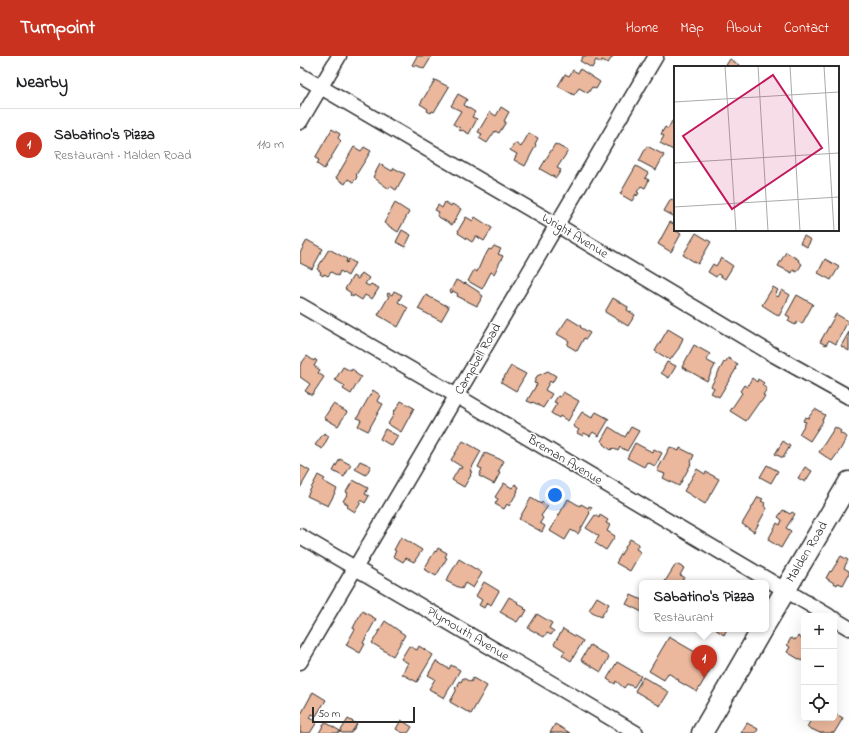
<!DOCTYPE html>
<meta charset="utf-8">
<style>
body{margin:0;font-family:"Indie Flower",sans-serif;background:#f2f2f2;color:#202124}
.controls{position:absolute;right:12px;bottom:12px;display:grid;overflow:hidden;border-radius:6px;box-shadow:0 4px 16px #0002}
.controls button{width:36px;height:36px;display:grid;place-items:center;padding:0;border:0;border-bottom:1px solid #e0e0e0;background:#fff;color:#202124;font:20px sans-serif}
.scale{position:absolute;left:12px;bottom:10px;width:103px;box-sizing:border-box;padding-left:4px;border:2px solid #2b2b2b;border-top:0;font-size:11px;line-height:14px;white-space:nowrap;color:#2b2b2b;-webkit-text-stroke:3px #fff;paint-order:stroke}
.you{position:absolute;left:255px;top:439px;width:14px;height:14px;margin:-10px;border:3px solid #fff;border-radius:50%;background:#1a73e8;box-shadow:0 0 0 6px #1a73e833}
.badge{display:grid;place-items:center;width:26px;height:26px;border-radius:50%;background:#c8321e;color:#fff;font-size:13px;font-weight:700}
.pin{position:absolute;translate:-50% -33px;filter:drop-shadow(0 1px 2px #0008)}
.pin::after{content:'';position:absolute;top:21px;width:14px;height:12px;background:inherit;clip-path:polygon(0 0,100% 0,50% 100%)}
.popup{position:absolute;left:339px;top:524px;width:130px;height:52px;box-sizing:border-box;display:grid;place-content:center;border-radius:6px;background:#fff;filter:drop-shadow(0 1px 3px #0005);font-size:13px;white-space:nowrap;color:#757577}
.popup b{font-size:15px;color:#202124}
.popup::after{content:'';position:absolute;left:50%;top:100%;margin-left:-8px;border:8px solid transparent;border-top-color:#fff}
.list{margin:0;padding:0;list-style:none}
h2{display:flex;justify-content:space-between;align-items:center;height:52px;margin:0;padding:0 16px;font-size:17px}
h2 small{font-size:13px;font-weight:400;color:#757577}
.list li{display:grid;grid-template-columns:26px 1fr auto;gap:12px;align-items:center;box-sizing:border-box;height:72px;padding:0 16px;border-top:1px solid #e0e0e0}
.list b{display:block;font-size:15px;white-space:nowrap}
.list p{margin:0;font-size:13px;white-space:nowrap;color:#757577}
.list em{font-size:13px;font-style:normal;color:#757577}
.icon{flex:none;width:22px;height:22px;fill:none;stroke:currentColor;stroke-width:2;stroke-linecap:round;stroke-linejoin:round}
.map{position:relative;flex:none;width:549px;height:677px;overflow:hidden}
header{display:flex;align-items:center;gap:24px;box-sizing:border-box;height:56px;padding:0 20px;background:#c8321e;color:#fff}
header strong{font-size:19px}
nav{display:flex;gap:22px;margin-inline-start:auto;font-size:14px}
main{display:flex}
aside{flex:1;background:#fff}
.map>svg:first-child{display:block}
.building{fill:#ebb89d;stroke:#2b2b2b}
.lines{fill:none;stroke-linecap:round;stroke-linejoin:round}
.street-casing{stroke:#2b2b2b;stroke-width:17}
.secondary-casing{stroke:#2b2b2b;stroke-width:23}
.street{stroke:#fff;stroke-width:14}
.secondary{stroke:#fff;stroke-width:20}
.labels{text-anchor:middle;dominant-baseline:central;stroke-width:3;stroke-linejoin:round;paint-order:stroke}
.street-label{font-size:13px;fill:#2b2b2b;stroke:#fff}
.inset-road{fill:none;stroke:#aaa;stroke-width:1}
.view{fill:#c2185b;fill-opacity:0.15;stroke:#c2185b;stroke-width:2}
.inset-edge{fill:none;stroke:#2b2b2b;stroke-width:2}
</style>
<header>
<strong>Turnpoint</strong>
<nav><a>Home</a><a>Map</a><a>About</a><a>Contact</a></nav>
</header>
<main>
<aside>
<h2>Nearby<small></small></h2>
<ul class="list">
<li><span class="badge">1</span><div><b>Sabatino's Pizza</b><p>Restaurant · Malden Road</p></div><em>110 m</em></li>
</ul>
</aside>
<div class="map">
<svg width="549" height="677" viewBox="0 0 549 677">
<rect width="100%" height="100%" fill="#fff"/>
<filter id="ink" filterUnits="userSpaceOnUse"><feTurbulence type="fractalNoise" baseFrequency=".025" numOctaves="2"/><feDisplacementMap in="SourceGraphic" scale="8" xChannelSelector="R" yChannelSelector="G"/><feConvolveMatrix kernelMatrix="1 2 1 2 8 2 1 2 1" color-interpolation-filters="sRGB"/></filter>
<g filter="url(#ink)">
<path class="building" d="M117,0H132L124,13L116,9L115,11L112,9Z
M283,0H313L308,7L302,4L301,7L296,4L292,12L280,5Z
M430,3L442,11H425Z
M280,13L300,26L296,33L292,31L288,37L279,32L274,39L258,30L265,18L269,20L273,14L278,17Z
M135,24L149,31L134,56L132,55L131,57L127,55L128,53L120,48Z
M158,38L167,43L164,49L175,56L172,61L177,63L169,78L162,74L161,75L159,74L160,72L153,68L161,55L151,50Z
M201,51L209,56L204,65L206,66L199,77L195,75L187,87L179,82L182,78L178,76L190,56L196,60Z
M372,65L375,67V95L360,87L364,80L361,78L365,71L368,73Z
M32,73L40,78L38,82L41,85L24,113L17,108L19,104L15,102Z
M229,77L238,82L235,88L236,89L234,93L225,110L214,104L217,98L210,94L215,87L221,91Z
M255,88L268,95L257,112L261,114L256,122L240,113Z
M347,90L364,99L356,114L339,105Z
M54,91L61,95L64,91L71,95L56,119L57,120L56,123L53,126L48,123L45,128L36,122Z
M80,108L92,115L94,112L105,118L96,134L90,130L89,133L73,121Z
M336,110L348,117L345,122L349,124L345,132L341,130L337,136L339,137L337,140L336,138L332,145L320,138Z
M371,143L375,146V161L364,155Z
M145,146L151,150L152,148L161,153L152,169L137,160L139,156L135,154L138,149L142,152Z
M95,147L109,156L98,176L84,167Z
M166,161L173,165L175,161L192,172L184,185L176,180L172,186L158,177L159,175H158Z
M370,166L375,169V174L381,178L371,196L358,188Z
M102,174L111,179L105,191L96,186Z
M396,177L411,186L398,208L383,199Z
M504,180L511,184L507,191L500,187Z
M7,184L23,193L12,213L0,207V197Z
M194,190L201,193L198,198L203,200L194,218L191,216L182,233L168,225L174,214L177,216L184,200H185L189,193L191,194Z
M29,193L47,203L46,206L47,207L49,203L55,207L48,220L40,215L38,220L31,216L28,220L24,218L23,220L20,218L21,216L17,213Z
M486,196L499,204L498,205L502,208L497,216L493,214L492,217L478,210Z
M421,202L433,210L425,223L418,218L416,221L408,216L413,208L416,210Z
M525,203L539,211L531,224L518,217Z
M62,217L69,222L65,228L69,230L71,228L79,232L72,243L65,239L62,244L54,239L53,241L50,239L51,237L45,233L53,220L58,223Z
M156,224L164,228L165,227L179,236V237L183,240L177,250L157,240L158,238L153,235L152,237L150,236Z
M473,231L478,234L475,239L478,241L482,234L490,239L479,260L462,249Z
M94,235L102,239L98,246L108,252L98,271L78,259L89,240L87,239L88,237L92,239Z
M126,239L149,251L141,265L118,253Z
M497,239L513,248L502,268L498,265L495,269L488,265L490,261L486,259Z
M313,242L328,251L327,254L335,259L328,270L305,256Z
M536,258L548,265L536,288L529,284L526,289L520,286Z
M268,262L281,270L280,271L290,277L286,283L284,282L277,295L267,289L269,285L257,278Z
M368,273L383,282L379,292L370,304L355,295Z
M549,276V295L541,290Z
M394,289L410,298L406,304L415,309L407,325L382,311Z
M7,300L14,305L15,303L17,305L14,310L20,314L18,317L24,321L12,339L5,335L10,328L0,321V309Z
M428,302L438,308L435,312L436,313L419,341L411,337L414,332L411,330L424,306L425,307Z
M367,306L376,310L369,322L361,317Z
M211,310L226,318L216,335L201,326Z
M43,311L51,315L52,313L56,316L55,317L61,321L51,338L43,333L45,330L35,324Z
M248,315L256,320L252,327L250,325L245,334L252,338L243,352L233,346L232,347L227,345L237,328L234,327L237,320Z
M452,322L457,326L458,323L464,327L462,329L467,333L463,339L465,340L461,346L460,345L446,365L430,355L442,337L440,335L444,329L447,331Z
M73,334L80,339L77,345L83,348L68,375L58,370L61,364L57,362Z
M263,336L279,345L268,365L260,360L259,362L251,357L257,347L254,346L258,340L260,341Z
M101,345L114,352L101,376L88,368L94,358L93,357L94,354L95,355Z
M33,348L47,356L38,370L24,362Z
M515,353L525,359L522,364L523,365L510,385L499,378L506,366L503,365L505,361L508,362Z
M282,356L292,362L296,356L309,363L299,380L293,376L290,380L284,377L283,380L277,377L279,374L273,370Z
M309,371L325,381L331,371L339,375L327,395L320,391L318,395L313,392L311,394L304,389L305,388L301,385Z
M535,371L541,375L540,377L547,381L540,394L532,405L519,396Z
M85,373L98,380L92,390L80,383Z
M24,377L29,380L22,393L15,389Z
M163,385L181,395L170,415L172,416L170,418L171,419L164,431L152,424L159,412L161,413L162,411L151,404Z
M483,385L490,390L483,402L475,398Z
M335,387L352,396L354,393L362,397L355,410L347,406L344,411L327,402Z
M370,391L379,395L380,392L394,399L390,408H391L379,430L363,422L365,418L357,415Z
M185,397L204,405L198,416L200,417L194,428L179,420L182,413L178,411Z
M40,403L51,409L44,421L33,415Z
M60,405L71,410L66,419L55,413Z
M0,409L10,415L0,432Z
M467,409L478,415L471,427L460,421Z
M505,411L512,415L505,426L498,422Z
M397,413L405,418L406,416L419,423L405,448L384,435Z
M18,419L25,423L23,425L37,433L28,450L7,440Z
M53,424L68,432L65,438L69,440L65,447L61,444L60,448L55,456L47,451L48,449L43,445L48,437L46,436Z
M204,427L212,432L215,428L219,431L217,435H218L209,450L207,448L204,453L195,448L198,443L195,441Z
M458,441L463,443L461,445L465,447L464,450L467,452L454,476L442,468Z
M231,442L241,448L242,446L248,450L241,460L243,462L240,467L245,470L242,476L219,463Z
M268,443L280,450L281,448L288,452L289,450L292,451L289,456L290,457L278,478L271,474L265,484L250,475Z
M483,454L490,458L492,456L495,458L486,472L491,475L481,492L468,484L477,467L480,469L482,464L478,461Z
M295,459L299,462L300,459L308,464L306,467L310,469L307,475L315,480L306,494L295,487L299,480L286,472Z
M101,481L122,494L114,506L106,502L103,506L93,500L96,495L94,494Z
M330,483L339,488L336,493L341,496L330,515L316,507Z
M138,492L147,497L145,501L147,502L136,520L124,513L135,495L136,496Z
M541,500L548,504L544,512L549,515V518L543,529L538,527L537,529L526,522L530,515L531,516Z
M159,503L182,517L173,532L165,527L162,533L146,525Z
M376,508L384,512L380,519L384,521L382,524L387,527H364Z
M184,526L199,535L191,549L187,546L184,552L179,549L182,544L176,540Z
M331,539L342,544V556L326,548Z
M209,541L218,546L217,547L225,552L224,553L227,554L223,561L221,560L217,566L206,560H207L200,556Z
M297,541L309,548L301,561L289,554Z
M62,555L76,563L63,587L65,588L60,597L46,589L55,573L53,572Z
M237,558L252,567L249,572L254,575L251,579L247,577L244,581L228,572Z
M85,565L105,579L93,600L72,587Z
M263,573L283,585L271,605L262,599L265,595L254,588Z
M415,573H427L424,579Z
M498,580L504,584V601L502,605L487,596L490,591L487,589L491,582L495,584Z
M369,581L414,607L397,636L378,625L379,624L368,617L364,624L349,615Z
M290,589L309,601L301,616L281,604Z
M109,590L117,594L119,590L133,599L117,626L102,618L108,607L101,603Z
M136,605L149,613L151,609L160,614L144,642L129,633L135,623L128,619Z
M317,606L341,620L334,631L327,628L324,632L316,625L315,628L307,623Z
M343,621L369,636L360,650L335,635Z
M163,622L171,626L173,622L187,630L171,658L150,646L156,635V633L155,632L159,629L158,628L159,625L161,626Z
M13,636L26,644L16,660L12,658L9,662L17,666L10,677H0V660Z
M534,657L543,662L534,677H520L507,671L512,662H534Z
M48,663L57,668L51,677H42L40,676Z
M101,664L112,671L108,677H103L96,673Z
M25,666L40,675L39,677H19Z
M447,667L458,673L456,677H441Z
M255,668L270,677H250Z"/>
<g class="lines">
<g class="street-casing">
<path id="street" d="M0,19L257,169L472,298L549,341
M0,66L39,0
M0,249L157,340L529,560
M0,480L131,556L336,677
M534,563L549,572
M0,606L356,0"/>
</g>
<g class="secondary-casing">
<path id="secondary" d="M466,567L549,426
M402,677L462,573"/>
</g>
<use href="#street" class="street"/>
<use href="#secondary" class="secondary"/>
</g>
</g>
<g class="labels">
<g class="street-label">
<text transform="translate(275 180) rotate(31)">Wright Avenue</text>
<text transform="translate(178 303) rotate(-60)">Campbell Road</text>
<text transform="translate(265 404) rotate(31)">Breman Avenue</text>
<text transform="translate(507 496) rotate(-59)">Malden Road</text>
<text transform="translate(168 578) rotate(31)">Plymouth Avenue</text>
</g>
</g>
<g transform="translate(374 10)">
<rect width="165" height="165" fill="#fff"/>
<path class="inset-road" d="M51,0L62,165M84,0L94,165M116,0L126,165M150,0L160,165M0,36L165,26M0,97L165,87M0,141L165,131"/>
<path class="view" d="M99,9L148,82L58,143L9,70Z"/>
<rect width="165" height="165" class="inset-edge"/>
</g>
</svg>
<div class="controls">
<button>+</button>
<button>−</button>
<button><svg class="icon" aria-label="locate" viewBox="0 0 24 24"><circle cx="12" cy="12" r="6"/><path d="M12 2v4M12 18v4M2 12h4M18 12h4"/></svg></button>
</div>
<div class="scale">50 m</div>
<div class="you"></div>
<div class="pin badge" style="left:404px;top:622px">1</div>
<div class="popup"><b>Sabatino's Pizza</b>Restaurant</div>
</div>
</main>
